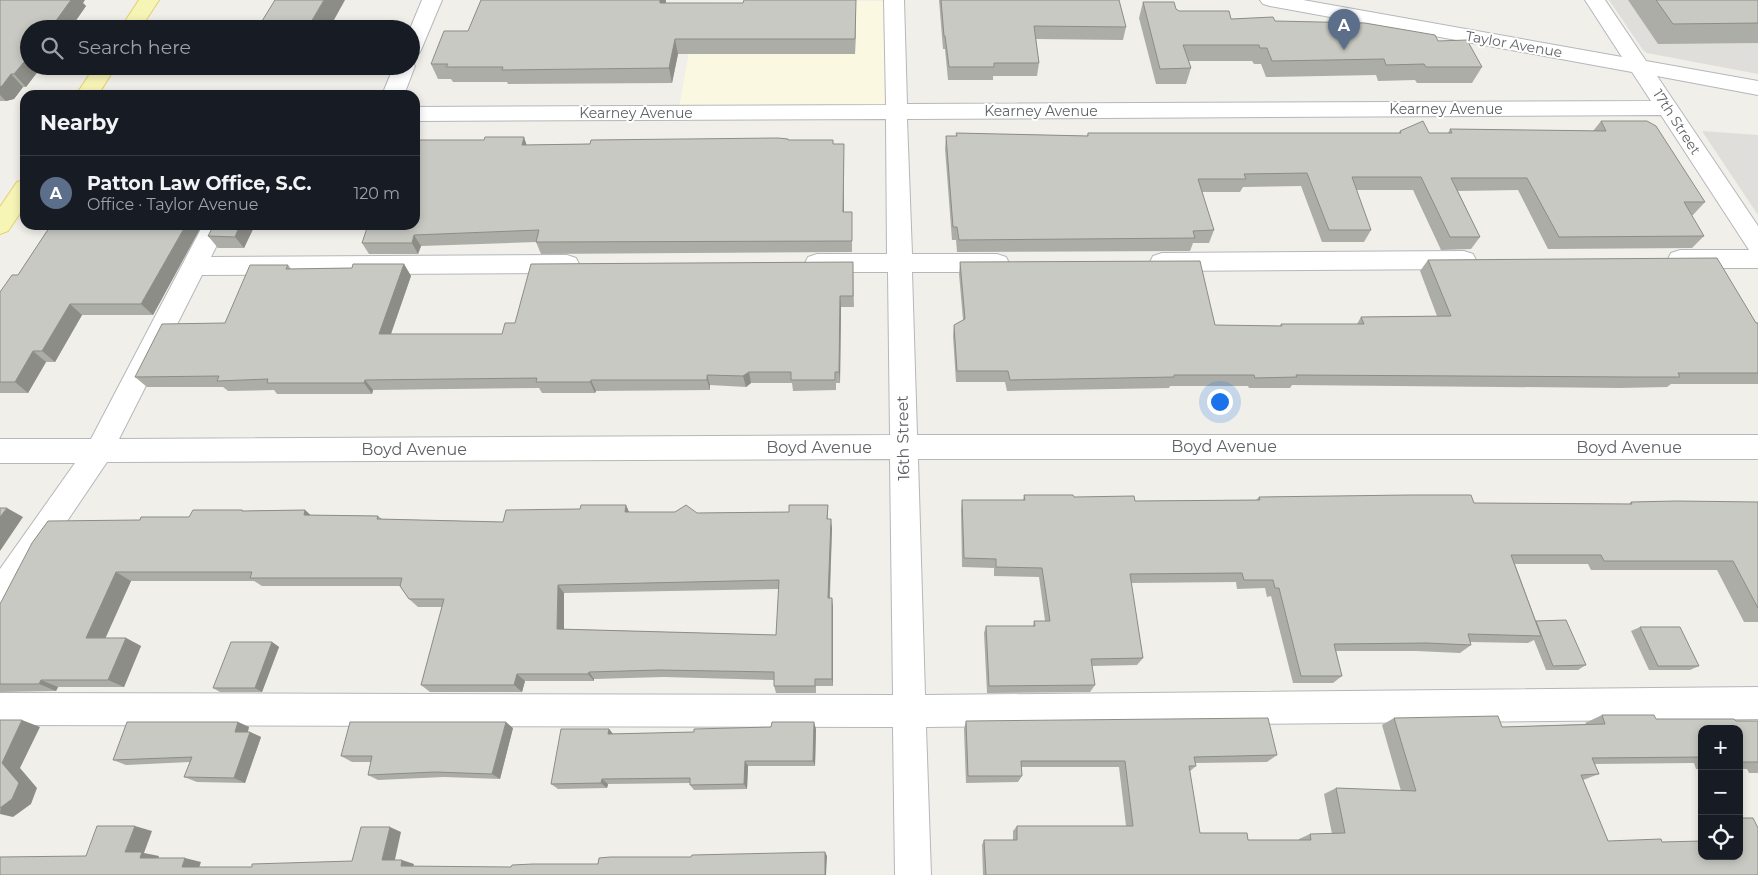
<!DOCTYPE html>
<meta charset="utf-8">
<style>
body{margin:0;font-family:Montserrat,sans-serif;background:#20242c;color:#f1f3f6}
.controls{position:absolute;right:15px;bottom:15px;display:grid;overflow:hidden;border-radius:10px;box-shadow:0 2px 8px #0003}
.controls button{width:45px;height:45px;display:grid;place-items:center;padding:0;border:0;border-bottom:1px solid #363941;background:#171b24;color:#f1f3f6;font:25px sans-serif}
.you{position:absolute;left:1219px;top:401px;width:18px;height:18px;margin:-12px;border:4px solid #fff;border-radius:50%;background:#1a73e8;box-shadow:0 0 0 8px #1a73e833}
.badge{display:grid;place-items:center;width:32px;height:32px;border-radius:50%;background:#b45309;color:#fff;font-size:16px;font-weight:700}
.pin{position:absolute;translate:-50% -41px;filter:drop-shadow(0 1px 2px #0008)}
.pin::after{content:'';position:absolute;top:26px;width:18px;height:15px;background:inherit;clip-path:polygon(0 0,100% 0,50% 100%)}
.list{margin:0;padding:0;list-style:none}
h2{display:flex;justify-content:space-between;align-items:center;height:65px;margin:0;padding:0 20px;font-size:21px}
h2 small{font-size:16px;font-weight:400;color:#9ea1a6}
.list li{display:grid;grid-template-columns:32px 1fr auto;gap:15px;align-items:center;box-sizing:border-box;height:75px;padding:0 20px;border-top:1px solid #363941}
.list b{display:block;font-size:19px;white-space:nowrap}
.list p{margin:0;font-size:16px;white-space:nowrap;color:#9ea1a6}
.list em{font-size:16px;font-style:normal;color:#9ea1a6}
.icon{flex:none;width:28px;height:28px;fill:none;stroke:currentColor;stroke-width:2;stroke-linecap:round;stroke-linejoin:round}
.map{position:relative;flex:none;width:1758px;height:875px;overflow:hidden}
.search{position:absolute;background:#171b24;box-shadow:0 2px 8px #0003;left:20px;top:20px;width:400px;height:55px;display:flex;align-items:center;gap:12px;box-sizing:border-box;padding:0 18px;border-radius:28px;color:#9ea1a6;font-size:19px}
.panel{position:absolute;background:#171b24;box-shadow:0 2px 8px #0003;left:20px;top:90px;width:400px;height:140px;border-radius:15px}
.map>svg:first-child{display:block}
.commercial{fill:#fbf8e2}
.industrial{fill:#dfdeda}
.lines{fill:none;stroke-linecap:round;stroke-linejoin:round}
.minor-casing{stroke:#b5b7bb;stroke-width:2}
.major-casing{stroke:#e4d16d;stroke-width:2}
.minor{fill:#fff;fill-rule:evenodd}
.major{fill:#f7f5b6;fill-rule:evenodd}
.wall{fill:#adada8;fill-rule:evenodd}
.shaded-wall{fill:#8d8d88}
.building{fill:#c9c9c3;stroke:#8d8d88;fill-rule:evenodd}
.labels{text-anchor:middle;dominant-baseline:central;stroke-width:4;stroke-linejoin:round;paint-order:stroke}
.far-street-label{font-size:14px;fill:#606267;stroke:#fff}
.street-label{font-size:16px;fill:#606267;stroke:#fff}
</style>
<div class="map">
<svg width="1758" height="875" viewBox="0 0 1758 875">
<rect width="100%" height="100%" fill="#f0efe9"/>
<path class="commercial" d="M894,1L896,112L678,113L698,3Z"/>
<path class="industrial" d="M1609,0H1758V74L1647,53L1643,50Z
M1702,131L1758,135V215Z"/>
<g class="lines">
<g class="minor-casing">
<path id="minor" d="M422,0H442L421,50L418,55L411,56L410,29Z
M884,0H904L907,104L1651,101L1632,72L1270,6L1263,4L1260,0H1303L1622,57L1585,0H1605L1646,61L1758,81V95L1657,76L1758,226V268H1680L1671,265L1668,259L1671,253L1680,250H1749L1661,115L907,119L912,254H997L1006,257L1009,263L1006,269L997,272H912L917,435H1758V459H918L925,695L1758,687V719L926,727L931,875H895L893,727L0,725V693L893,695L890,459L107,462L11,604L0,608V569L75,463H0V439H91L203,225H227L211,257L567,255L576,258L579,264L576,270L567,273L202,275L119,439L890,435L888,272H817L808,269L805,263L808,257L817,254H887L886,119L415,121V107L886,105Z
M411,61L415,66L404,95H382L394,66H411Z
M1464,251L1473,254L1476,260L1473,266L1464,269L1162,271L1153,268L1150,262L1153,256L1162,253Z"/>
</g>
<g class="major-casing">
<path id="major" d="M139,0H159L140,29H120Z
M95,66H116L98,95H76Z
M25,180V206L8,231L0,234V207L17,182Z"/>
</g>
<use href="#minor" class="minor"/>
<use href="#major" class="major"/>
</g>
<path class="wall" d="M0,0L83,3L86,6L70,29H29V66H42L26,87H23L14,99L6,101H0Z
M275,0L329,29H266L262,21Z
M481,0H666V3L856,12L855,54H678L672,83L508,84L507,82H453L451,79H438L431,64L468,31Z
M939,0H1119L1126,27L1123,40L1036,39L1039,63L1037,76H993V80H948L945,49H943Z
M1628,0H1758V43L1658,44Z
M1143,2L1176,9L1179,11L1231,19L1275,21L1438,41L1482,67L1472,83H1417L1415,80L1378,81L1376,75L1266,77L1261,64H1254L1252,61H1189L1191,68L1186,84H1156L1139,18Z
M1601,121L1705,202L1693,215H1691L1704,236L1692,248L1548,249L1518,190L1458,191L1480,237L1471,249L1441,250L1413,190H1356L1371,230L1364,242H1322L1301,186L1243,187L1240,192H1202L1214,230L1209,243H1193L1190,251L957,252L956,240H952L945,149L946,136H956V133L1087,136L1088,133H1399L1400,131L1429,133H1448L1450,129L1593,131Z
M788,140L833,144L844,156V212H852V252L541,254L536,242L421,246L418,254H369L362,243L527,145Z
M51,225H202L153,315H82L55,362H46L28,393H0V292L18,275Z
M255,225L244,248H218L208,236Z
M1428,260L1758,323V384H1671L1667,387L1620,388L1292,385L1290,388H1249L1248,386H1170L1169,388L1007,391L1005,382H956L953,336L954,325L963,320L959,274L960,262L1215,325L1280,326L1281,324H1357L1361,317L1437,316L1420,271Z
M853,262L854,307H841L840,383H836V390L793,391L792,383H751L746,387L710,385V390L596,391L595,393H542L539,388L373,390L372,394H277L274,390L228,391L223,387H147L135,377L225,323L288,265L291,269L352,268L404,264L411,276L391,334H502L515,323Z
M1024,495L1074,497L1135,501L1256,500L1259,497L1474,503L1629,504L1631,502H1758V622H1744L1717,570H1591L1588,564H1515L1536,621L1586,665L1578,670H1546L1534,640L1528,643L1470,642L1471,645L1460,653L1416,651H1336L1342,676L1333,683H1293L1271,596L1267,597L1265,588L1237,589L1236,582L1131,583L1143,658L1137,665L1092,666L1095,685L1090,692L987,693L984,633L986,626H1033L1034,621H1045L1039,577L994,576V568L962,567L961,510L962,500H1023Z
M828,505V519L832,528L830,598L833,607V686H816V693H776L774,686V680L664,677L594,679V681H525L522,692H430L421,685L442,607H418L409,599L400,586H262L254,581H131L105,638H126L141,646L124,687H58L56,691L0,692V604L140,520L189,517L242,510L244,511L305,510L310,515L378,516L382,519L503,522L629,512L697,513L789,512ZM779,589L776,635L564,629V593Z
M1640,627L1699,666L1690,670H1649L1631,631Z
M272,642L279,647L262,692H220L213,688Z
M1602,715L1656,719L1758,721V773H1749L1747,769H1739V729H1702V769H1696L1694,763L1595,764L1599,774L1583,780L1608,841L1662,842L1758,875H983L982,845L984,840H1013V831L1017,826H1126L1119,767H1021L1022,776L1018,782L966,783L964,729L966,721L1277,755L1267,762L1195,763L1196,766L1189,772L1200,833L1248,840H1299V839L1310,834H1332L1324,794L1336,788L1401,791L1382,725L1394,718L1502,727L1586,724L1585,723Z
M238,722L249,727L248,732H250L261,737L245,783L197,782L184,777L190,762L126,765L113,760Z
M513,728L500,779L444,777L378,780L368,775L371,762H352L341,756Z
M609,729L613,734L816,729L815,766H748L747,789L694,790L690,785V783L608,784L607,788L558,789L551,784Z
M1702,823V830L1699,824Z"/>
<path class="shaded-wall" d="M71,0H85L83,3L86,6L70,29H50Z
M324,0H345L329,29H315L311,22Z
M660,0H666L663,17L660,3Z
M856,0V12L855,54V39Z
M675,39L678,54L672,83L669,68Z
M29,56V66H42L26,87L14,74Z
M11,74L23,87L14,99L6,101L0,95V87Z
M524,137L528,149L522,145Z
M844,144V224L843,212Z
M186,225H202L153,315L141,304Z
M240,225H255L244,248L235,237Z
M414,235L421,246L418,254L412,243Z
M404,264L411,276L387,345L379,334Z
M840,296L841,307L840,383L839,372Z
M70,304L82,315L55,362L42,351Z
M33,351L46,362L28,393L15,382Z
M749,372L751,383L746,387L743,376Z
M707,375L710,385V390L707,380Z
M365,380L373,390L372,394L364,383Z
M591,380L596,391L595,393L590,382Z
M626,505L630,514L625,512Z
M7,508L23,517L0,551V517Z
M305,510L316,520L304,515Z
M831,519L832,528L829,607L828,598Z
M116,572L131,581L102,646L86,638Z
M558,585L564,593V637L557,629Z
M832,598L833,607V686L832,679Z
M126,638L141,646L124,687L108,680Z
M272,642L279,647L262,692L255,688Z
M589,672L594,679V681L588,674Z
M517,674L525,681L522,692L514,685Z
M41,680L58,687L56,691L39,684Z
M22,720L40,727L20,768L37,788L31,804L13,817L0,814L2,763Z
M238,722L249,727L246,737L235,732Z
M506,722L513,728L500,779L492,774Z
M814,722L816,729L815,766L813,761Z
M609,729L614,735L608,734Z
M250,732L261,737L245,783L234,778Z
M745,761L748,766L747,789L744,784Z
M602,779L608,784L607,788L601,783Z
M135,826L152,831L144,853L159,856L157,862L140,858L125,852Z
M390,827L401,832L394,864L382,860Z
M825,852L827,856L826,875H825Z
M185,858L201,862L198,871L182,867Z
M402,860L414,864L412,870L401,866Z"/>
<path class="building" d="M0,0H71L50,29H29V56L14,74H11L2,86L0,87Z
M275,0H324L311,22L262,21Z
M481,0H660V3H743L744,0H856L855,39H675L669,68L502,70L503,67H446L448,64H431L444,31H468Z
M941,0H1119L1126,27L1034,26L1039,63H994V67H949L945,36H944Z
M1656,0H1758V23L1673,24Z
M1143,2H1174L1176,9L1179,11H1229L1231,19L1273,17L1275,21L1365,23L1435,35L1438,41L1467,40L1482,67H1426L1424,64L1386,65L1384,59L1272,61L1267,48H1260L1259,45H1183L1191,68L1160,69Z
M1423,121L1429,133H1452L1450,129L1606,131L1601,121H1647L1656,126L1705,202H1684L1704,236L1559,237L1527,178H1451L1480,237H1450L1421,177H1352L1371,230H1329L1307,173L1244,174L1246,179H1198L1214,230L1193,231L1195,238L959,240L957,227H953L946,136H957L956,133L1088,136V133H1401L1400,131Z
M485,137H524L522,145L590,144L591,140L778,138L788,139V140H833V144H844L843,212H852V241L536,242L539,230L414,235L412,243H362L368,225H415V140H484Z
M51,225H186L141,304H70L42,351H33L15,382H0V292L12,275H18Z
M214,225H240L235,237L208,236Z
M1717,258L1756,323H1758V373H1678L1680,377H1632L1296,375L1297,377L1255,378L1254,375H1174V377L1010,380L1008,371H957L954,325L965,319L960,262L1200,261L1215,325L1282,326L1281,324H1364L1361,317L1451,316L1428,260Z
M853,262V296H840L839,372H835V380H791V372H749L743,376L707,375V380H591L590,382H536L537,378L365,380L364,383H267L268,379L217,381L219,376L135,377L162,324L225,323L250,265H288L286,269L352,268L353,264H404L379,334H502L505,323H515L531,264Z
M1024,495H1073L1074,497L1134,496L1135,501L1260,500L1259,497L1409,495H1471L1474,503L1632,504L1631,502L1676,501L1758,502V608L1733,561H1604L1601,555H1511L1541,636L1468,634L1471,645L1427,643L1334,644L1342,676H1301L1279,588H1275L1273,580H1244L1242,573L1130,574L1143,658L1091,659L1095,685L989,686L986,626H1035L1034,621H1050L1042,568L996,567V559L964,558L962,500H1025Z
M581,505H626L625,512H675L686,505L697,513L789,512V505H828L827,519H831L828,598H832V679H815V686H774V672L659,670L589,672L588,674H517L514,685H421L444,599H409L400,586L402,578H250L252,572H116L86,638H126L108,680H41L39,684H0V604L32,543L48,521L140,520L141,517H189L193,510H242V511L305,510L304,515L378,516L377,519L503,522L506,510L580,509ZM779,580L776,635L557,629L558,585Z
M0,508H7L0,517Z
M1566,620L1586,665L1553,666L1536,621Z
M1640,627H1680L1699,666H1658Z
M231,642H272L255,688H213Z
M1602,715H1654L1656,719H1734L1736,721H1758V762H1739V729H1702V757L1592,758L1599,774L1581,775L1608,841L1661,839L1662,842L1702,841V856H1739V818H1753L1758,828V875H986L984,840H1017V826H1133L1125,761H1021L1022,776H968L966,721L1268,718L1277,755L1194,757L1196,766H1189L1200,833H1247L1248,840H1311L1310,834L1345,833L1336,788L1416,791L1394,718L1498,716L1502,727L1605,724Z
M0,720H22L2,763L19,783L12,799L0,808Z
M127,722H238L235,732H250L234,778L184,777L192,757L113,760Z
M350,722H506L492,774L435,772L368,775L372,756H341Z
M772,722H814L813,761H745L744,784L690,785V778L602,779L601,783L551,784L561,729H609L608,734L694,732V729L771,727Z
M97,826H135L125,852H142L140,858H185L182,867H252V864L352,861L361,827H390L382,860H402L401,866L511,867L512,865L533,864H598L599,858L610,857H691L692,855L825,852V875H0V857L86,856Z"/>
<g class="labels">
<g class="far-street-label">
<text transform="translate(1514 44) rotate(10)">Taylor Avenue</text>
<text x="1446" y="109">Kearney Avenue</text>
<text x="1041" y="111">Kearney Avenue</text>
<text x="636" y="113">Kearney Avenue</text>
<text transform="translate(1677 122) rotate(57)">17th Street</text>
</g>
<g class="street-label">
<text transform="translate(903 438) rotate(-91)">16th Street</text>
<text x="1224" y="446">Boyd Avenue</text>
<text x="819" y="447">Boyd Avenue</text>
<text x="1629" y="447">Boyd Avenue</text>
<text x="414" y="449">Boyd Avenue</text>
</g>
</g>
</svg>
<div class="controls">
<button>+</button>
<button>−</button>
<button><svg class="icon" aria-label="locate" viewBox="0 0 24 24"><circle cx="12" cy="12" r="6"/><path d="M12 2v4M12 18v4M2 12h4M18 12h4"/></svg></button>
</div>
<div class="you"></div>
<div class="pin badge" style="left:1344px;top:50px;background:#5c6f8a">A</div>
<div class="search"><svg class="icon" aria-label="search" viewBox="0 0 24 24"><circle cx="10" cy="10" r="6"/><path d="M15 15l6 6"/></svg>Search here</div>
<section class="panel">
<h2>Nearby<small></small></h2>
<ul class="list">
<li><span class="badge" style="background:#5c6f8a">A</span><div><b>Patton Law Office, S.C.</b><p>Office · Taylor Avenue</p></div><em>120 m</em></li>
</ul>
</section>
</div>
